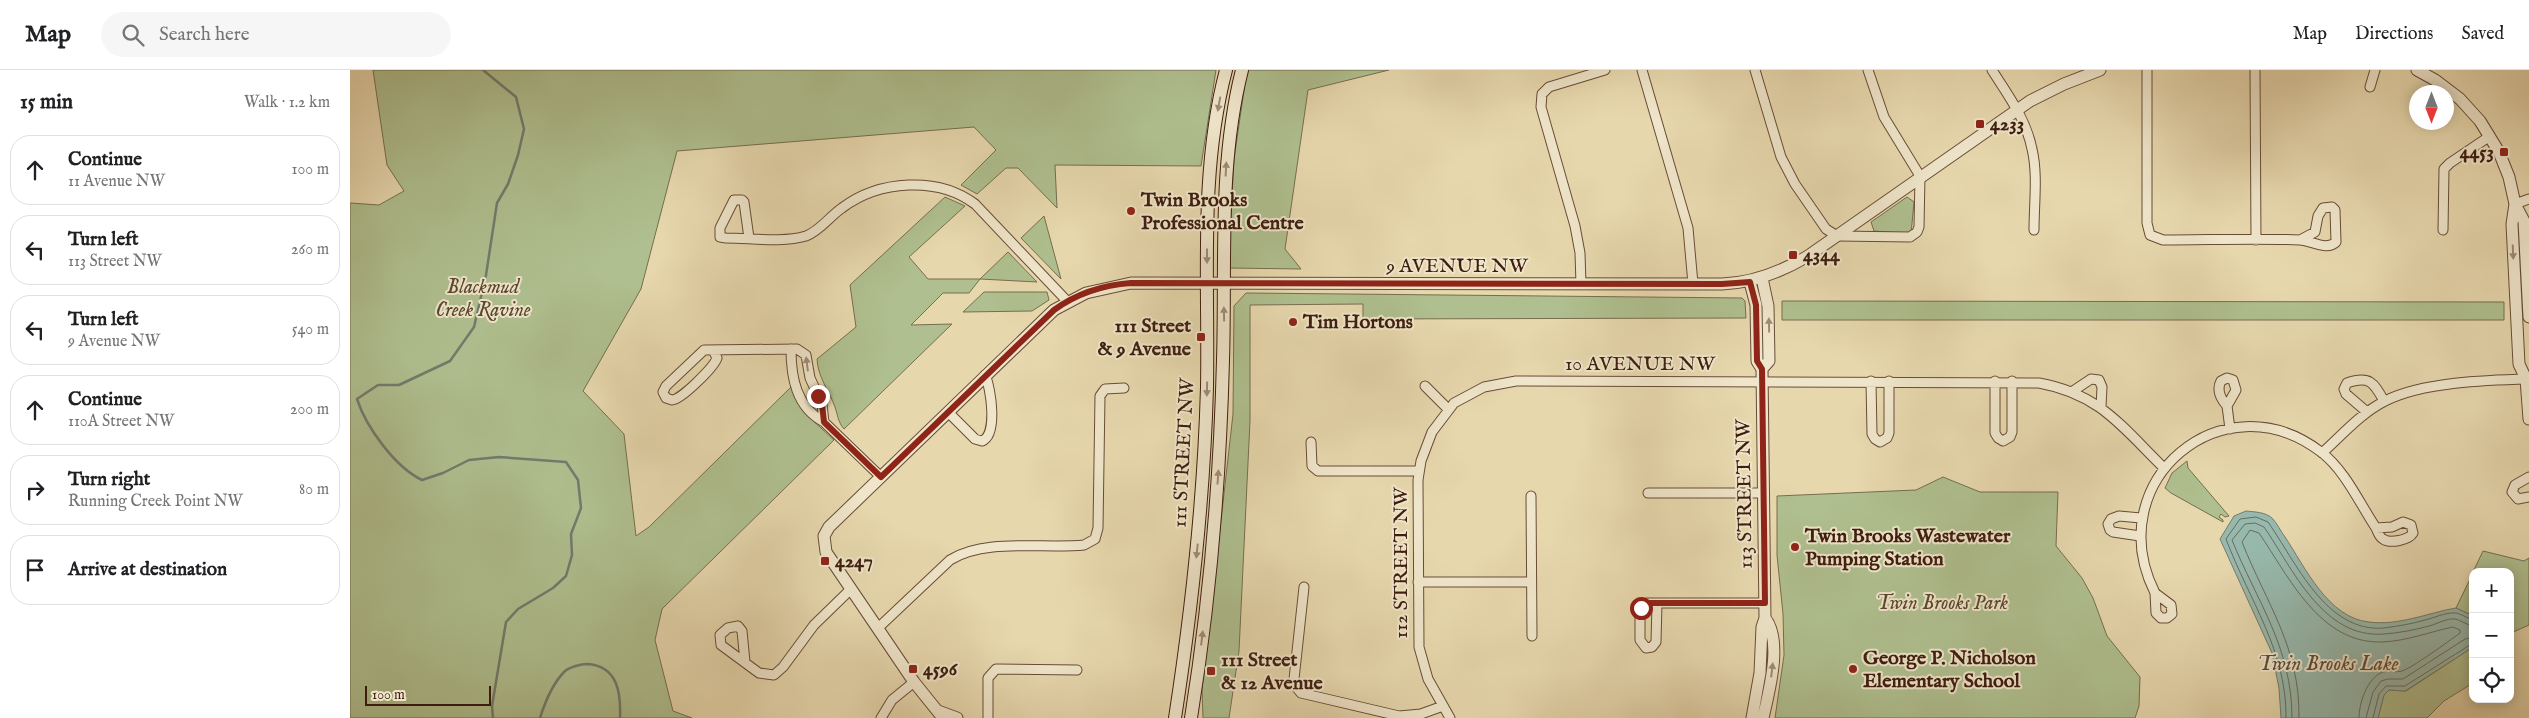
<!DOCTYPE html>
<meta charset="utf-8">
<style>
body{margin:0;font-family:"IM FELL English",serif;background:#f6f6f6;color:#202124}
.controls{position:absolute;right:15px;bottom:15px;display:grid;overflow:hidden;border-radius:10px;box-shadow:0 2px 12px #0003}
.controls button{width:45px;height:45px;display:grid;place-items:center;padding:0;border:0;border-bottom:1px solid #e0e0e0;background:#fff;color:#202124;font:25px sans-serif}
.compass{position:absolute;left:2059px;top:15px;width:45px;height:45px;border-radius:50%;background:#fff;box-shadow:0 2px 12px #0003;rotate:180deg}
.scale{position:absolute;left:15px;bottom:12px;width:126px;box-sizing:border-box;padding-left:5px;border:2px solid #3e1d0f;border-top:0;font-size:14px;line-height:18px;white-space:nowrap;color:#3e1d0f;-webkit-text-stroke:4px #efe5ca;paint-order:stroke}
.stop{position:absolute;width:15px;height:15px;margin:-11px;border:4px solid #8f2418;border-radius:50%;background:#fff}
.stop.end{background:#8f2418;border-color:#fff;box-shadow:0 1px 5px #0008}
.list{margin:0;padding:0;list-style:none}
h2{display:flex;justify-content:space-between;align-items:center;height:65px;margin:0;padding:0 20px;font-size:21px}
h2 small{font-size:16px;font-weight:400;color:#757577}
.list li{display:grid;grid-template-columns:32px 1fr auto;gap:15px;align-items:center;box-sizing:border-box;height:70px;margin:0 10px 10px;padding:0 10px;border:1px solid #e0e0e0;border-radius:20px}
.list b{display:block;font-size:19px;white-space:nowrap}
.list p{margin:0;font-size:16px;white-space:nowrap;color:#757577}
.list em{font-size:16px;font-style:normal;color:#757577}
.icon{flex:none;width:28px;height:28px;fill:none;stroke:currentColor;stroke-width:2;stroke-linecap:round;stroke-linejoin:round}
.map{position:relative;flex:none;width:2179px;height:648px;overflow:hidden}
header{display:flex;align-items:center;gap:30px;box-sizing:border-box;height:70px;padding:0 25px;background:#fff;border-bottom:1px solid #e0e0e0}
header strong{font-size:24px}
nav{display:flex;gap:28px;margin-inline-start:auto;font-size:18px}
.search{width:350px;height:45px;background:#f6f6f6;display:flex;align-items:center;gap:12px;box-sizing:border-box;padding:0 18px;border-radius:28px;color:#757577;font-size:19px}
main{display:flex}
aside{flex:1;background:#fff}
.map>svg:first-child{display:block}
.green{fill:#afbf8f;stroke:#766e4f}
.water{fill:#97b9ad;stroke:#737b6e}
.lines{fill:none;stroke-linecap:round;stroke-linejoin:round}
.shore{stroke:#6a6b5e;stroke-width:1}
.stream{stroke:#737b6e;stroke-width:2.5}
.minor-casing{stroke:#684c36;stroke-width:11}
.tertiary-casing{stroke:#684c36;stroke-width:13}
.secondary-casing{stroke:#3e1d0f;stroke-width:14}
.minor{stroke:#efe5ca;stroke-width:9}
.tertiary{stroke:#efe5ca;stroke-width:11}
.secondary{stroke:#efe5ca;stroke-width:12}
.oneway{fill:#9f8b76}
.route{stroke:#8f2418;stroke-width:6}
.poi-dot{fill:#8f2418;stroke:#efe5ca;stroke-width:2}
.labels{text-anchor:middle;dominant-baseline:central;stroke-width:4;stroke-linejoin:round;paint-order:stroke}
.poi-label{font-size:20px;font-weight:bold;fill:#3e1d0f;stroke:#efe5ca;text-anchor:start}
.street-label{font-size:20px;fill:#3e1d0f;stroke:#efe5ca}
.park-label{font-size:20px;font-style:italic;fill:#5a462f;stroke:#efe5ca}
.water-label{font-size:21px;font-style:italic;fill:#594c3e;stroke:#efe5ca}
</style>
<header>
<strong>Map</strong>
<div class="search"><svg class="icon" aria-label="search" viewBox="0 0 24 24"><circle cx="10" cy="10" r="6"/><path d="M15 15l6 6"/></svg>Search here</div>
<nav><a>Map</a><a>Directions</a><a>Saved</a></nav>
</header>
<main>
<aside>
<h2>15 min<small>Walk · 1.2 km</small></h2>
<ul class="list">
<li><svg class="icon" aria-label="ahead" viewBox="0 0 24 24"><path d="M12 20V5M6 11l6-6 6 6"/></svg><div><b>Continue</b><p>11 Avenue NW</p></div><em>100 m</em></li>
<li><svg class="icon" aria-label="left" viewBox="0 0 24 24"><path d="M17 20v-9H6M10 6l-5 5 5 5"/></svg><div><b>Turn left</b><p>113 Street NW</p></div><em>260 m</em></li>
<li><svg class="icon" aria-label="left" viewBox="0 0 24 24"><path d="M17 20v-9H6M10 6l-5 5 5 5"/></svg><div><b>Turn left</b><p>9 Avenue NW</p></div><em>540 m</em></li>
<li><svg class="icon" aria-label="ahead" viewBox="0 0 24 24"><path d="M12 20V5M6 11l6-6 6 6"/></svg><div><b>Continue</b><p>110A Street NW</p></div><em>200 m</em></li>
<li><svg class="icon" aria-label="right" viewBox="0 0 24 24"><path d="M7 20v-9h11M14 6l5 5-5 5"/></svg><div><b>Turn right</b><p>Running Creek Point NW</p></div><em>80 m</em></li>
<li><svg class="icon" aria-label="arrive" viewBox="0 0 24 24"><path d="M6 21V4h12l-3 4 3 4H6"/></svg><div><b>Arrive at destination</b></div></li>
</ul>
</aside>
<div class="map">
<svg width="2179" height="648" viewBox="0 0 2179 648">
<rect width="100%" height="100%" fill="#e7d7ad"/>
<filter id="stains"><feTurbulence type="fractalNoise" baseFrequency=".004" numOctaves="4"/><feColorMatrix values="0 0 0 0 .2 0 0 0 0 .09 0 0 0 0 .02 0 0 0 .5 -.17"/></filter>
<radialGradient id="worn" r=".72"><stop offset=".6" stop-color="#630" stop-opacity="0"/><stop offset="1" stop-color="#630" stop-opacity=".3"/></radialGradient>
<path class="green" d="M23,0H866L851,96L705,95L707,138L668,98H656L627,124L611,115L646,80L624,57L327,81L291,219L233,321L274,364L286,466L299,457L441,317L459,347L484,370L312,539L305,570L323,641L342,648H0V133L29,135L54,121L37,95Z
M897,0H1039L958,20L935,179L951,199L878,198L884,89Z
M595,127L615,136L559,187L578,209H630L658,182L687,212L630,209L619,223H593L561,255L602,254L494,359C488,352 488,346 485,337C479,320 468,308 467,289L506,257L500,215Z
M1557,127L1564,132L1561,164L1524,161L1521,152Z
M694,146L711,209L671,168Z
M634,222H697L699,230L682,241L613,242Z
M896,223L1392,228L1395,231L1396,248L1013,249V234L900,235V351L889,581L879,648H853L852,619L883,344L884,236Z
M1432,231L2154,232V250H1432Z
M1837,391L1838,398L1879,446L1875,447L1871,444L1869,447L1873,450V452L1821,423L1815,418L1822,403Z
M1593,407L1630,422H1708L1706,476L1732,508L1743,528L1757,566L1790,607L1789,636L1785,648H1425L1434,585L1433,544L1427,485V426L1566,420Z
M2133,481L2174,491L2179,488V555L2161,563L2160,572V502H2123Z
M2123,503V546L2106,538Z
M2123,577V613L2094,631L2077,648H2028L2034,625L2039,620L2056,621Z"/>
<path class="water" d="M1896,441C1905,442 1915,442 1922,448C1927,453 1931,462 1935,467C1955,497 1978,548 2019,552C2049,556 2077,543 2106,538L2123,546V577L2055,621L2039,620L2034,625L2028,648H1931L1929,618L1922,583L1870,469L1884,446Z"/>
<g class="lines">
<path class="shore" d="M1936,648C1937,581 1899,530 1876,469L1890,449L1906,447L1918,452C1946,492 1976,563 2034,558C2048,556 2062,554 2075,550C2084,548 2096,542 2105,543C2111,543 2117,549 2123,549
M1942,648C1942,577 1907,532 1882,470L1895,454L1905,453L1914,457C1943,499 1973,569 2034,564C2049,563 2064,560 2079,556C2087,554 2097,548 2105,549C2111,550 2116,555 2123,556
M1949,648C1950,577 1917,535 1892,472L1900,460L1909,463C1939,507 1970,574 2032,572C2057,571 2079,562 2103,557L2110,560V563C2099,571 2062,598 2052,601C2046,603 2039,600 2033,602C2017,608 2009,633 2009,648
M2016,648L2023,622L2031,611L2038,609H2053L2115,569L2123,567
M2023,648L2029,624L2036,616H2055L2123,573"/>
<path class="stream" d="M133,0L166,27L174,59L168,85L158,114L147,133L136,205L124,257L100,291L49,315H28L7,329C16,357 45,397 72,410L93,403L119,390L149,387L216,392L228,410L231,438L221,464L222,485L216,506L203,518L168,539L156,552L142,636L143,648
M190,648C195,632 203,613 215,601C220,597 231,594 237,594C268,596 271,623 270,648"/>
<g class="minor-casing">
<path id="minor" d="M1292,0L1338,158L1343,214
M1405,0L1431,87L1445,114L1476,159L1487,166L1560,167L1567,162L1569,157L1570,106L1534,47L1518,0
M1642,0C1658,25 1676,49 1682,79C1688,104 1684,134 1684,160
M1797,0V153L1800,165L1813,170C1858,170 1904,168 1950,170C1962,171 1977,181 1986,172L1985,140L1982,137L1973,138L1968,146L1965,162L1950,170
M1905,0L1906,170
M2020,17L2025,0
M2165,134L2179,129
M2093,160L2094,99L2100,93L2140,66
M399,168L394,132L392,130H384L370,158V167L376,168C401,168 432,173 456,166C470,161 480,146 492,138C529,110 588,106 625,134L717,231
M1231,214L1230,183L1225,156L1191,37L1192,24L1199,17L1255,0
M441,279C441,307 446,337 474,352L531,407
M363,280L367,288C364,297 331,330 322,330L316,328L313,322L316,316L354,280L447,279L456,285L460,308L472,334L474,352
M1877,308L1883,310L1886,320L1877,336C1871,329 1866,320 1871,311Z
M1521,311L1522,364L1525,369L1530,372L1537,368L1539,363V311
M1645,311V363L1648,368L1653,371L1660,367L1662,362V311
M1075,316L1098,339
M1723,321L1741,309L1749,310L1752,317L1751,337
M1877,336L1880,359
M598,342L625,369L632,371C648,365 641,318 635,305
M2017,342L1996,324L1994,319L1997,313C2020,305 2024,313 2034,331
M961,372L962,396L968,401H1069
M1972,383C1992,365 2011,343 2035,331C2072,312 2137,310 2179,309
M2179,407L2165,415L2162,422L2168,429L2179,427
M1298,423H1413
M1181,426L1182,566
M1790,466L1763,462L1760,460L1758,454L1761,449L1769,446L1791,448
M1068,512H1181
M954,517L944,609L946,617L951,623L1049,646L1071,644L1093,636
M1805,523C1749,411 1873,307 1971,382C1995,400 2010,434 2026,458L2042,457L2053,452L2061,455L2063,463C2059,470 2040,474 2033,469C2029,467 2028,462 2026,458
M1805,523L1821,535L1822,544L1817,548H1811L1806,543Z
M1307,533L1306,572L1302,577L1296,578L1290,570V541L1297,533H1415
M528,558L600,490C635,468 693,479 734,475L745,469L748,458L750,326L755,319L774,318
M395,592L392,561L388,556L378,558L370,565L371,575L409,603L424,605L433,597L464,555L501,519
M531,648L542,630L564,612
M638,648V608L646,599L727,600
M1100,648L1078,609L1069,577L1068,410L1071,391L1082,362L1104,333L1134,317L1166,311L1689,313C1750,324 1772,357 1814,398"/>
</g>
<g class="tertiary-casing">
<path id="tertiary" d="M2067,0L2085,10L2110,29L2130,51L2149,82L2159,107L2165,134L2174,151L2179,247
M2165,134L2162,154L2169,294L2176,309L2179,349
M1412,208L1418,236L1419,291L1412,299
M1400,212L1406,235L1407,291L1412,299L1415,548L1412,557L1410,603L1402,648
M588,641L607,648
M593,648L564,612L476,482L474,466L479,457L704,240L736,223L781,213L1372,214C1404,213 1431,202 1458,186L1680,31L1714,14L1750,0
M1413,648C1419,621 1433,571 1415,548"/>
</g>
<g class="secondary-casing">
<path id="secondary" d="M825,648C842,538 854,428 857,317C859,211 849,103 876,0
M841,648C860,530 870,410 873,290C876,193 868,95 892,0"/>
</g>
<use href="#minor" class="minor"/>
<use href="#tertiary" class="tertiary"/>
<use href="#secondary" class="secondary"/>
</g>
<defs><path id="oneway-solid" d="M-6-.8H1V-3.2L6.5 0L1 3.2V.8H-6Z" transform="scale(1.25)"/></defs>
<g class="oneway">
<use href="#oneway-solid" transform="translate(869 34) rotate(100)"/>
<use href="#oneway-solid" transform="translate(876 99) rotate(-87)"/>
<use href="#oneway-solid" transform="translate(2163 182) rotate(88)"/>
<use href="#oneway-solid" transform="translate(857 186) rotate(90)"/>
<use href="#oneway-solid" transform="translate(874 244) rotate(-91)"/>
<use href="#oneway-solid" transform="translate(1419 255) rotate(-91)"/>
<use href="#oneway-solid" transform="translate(457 294) rotate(-97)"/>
<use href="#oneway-solid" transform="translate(857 319) rotate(91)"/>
<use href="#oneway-solid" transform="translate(868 407) rotate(-86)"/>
<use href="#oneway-solid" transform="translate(847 481) rotate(96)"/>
<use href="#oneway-solid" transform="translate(852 568) rotate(-83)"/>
<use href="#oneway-solid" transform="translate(1422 600) rotate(-83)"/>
</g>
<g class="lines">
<path class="route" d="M468,326L472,334L474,352L531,407L704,240C726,224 754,215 781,213L1372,214L1400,212L1406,235L1407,291L1412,299L1415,533H1300L1291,538"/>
</g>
<g class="poi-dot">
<rect x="1625" y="49" width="10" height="10" rx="2.5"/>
<rect x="2149" y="77" width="10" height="10" rx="2.5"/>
<circle cx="781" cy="141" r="5"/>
<rect x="1438" y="180" width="10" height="10" rx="2.5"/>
<circle cx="943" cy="252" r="5"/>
<rect x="846" y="262" width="10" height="10" rx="2.5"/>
<circle cx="1445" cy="477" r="5"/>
<rect x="470" y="486" width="10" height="10" rx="2.5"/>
<rect x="558" y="594" width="10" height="10" rx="2.5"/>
<circle cx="1503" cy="599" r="5"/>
<rect x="856" y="596" width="10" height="10" rx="2.5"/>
</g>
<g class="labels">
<g class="poi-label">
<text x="1640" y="54">4233</text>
<text x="2144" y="82" text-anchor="end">4453</text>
<text x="791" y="130">Twin Brooks<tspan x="791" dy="23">Professional Centre</tspan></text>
<text x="1453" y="185">4344</text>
<text x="953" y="252">Tim Hortons</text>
<text x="841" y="256" text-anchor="end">111 Street<tspan x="841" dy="23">&amp; 9 Avenue</tspan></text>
<text x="1455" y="466">Twin Brooks Wastewater<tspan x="1455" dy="23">Pumping Station</tspan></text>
<text x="485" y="491">4247</text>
<text x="1513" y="588">George P. Nicholson<tspan x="1513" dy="23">Elementary School</tspan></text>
<text x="871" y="590">111 Street<tspan x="871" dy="23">&amp; 12 Avenue</tspan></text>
<text x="573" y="599">4596</text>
</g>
<g class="street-label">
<text x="1107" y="196">9 AVENUE NW</text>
<text x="1290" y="294">10 AVENUE NW</text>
<text transform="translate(834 383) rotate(-87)">111 STREET NW</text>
<text transform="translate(1395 424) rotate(-91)">113 STREET NW</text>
<text transform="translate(1051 493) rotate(-90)">112 STREET NW</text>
</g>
<g class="park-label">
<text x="133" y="217">Blackmud<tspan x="133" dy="23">Creek Ravine</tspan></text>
<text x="1592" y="533">Twin Brooks Park</text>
</g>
<g class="water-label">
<text x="1978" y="594">Twin Brooks Lake</text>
</g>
</g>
<rect width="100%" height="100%" filter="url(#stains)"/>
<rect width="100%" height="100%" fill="url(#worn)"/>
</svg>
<div class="controls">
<button>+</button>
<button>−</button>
<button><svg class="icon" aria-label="locate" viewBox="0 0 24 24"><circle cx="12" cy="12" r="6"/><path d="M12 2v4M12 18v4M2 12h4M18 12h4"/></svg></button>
</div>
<svg class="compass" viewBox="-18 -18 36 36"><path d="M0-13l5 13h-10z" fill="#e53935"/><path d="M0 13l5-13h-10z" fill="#757577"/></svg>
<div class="scale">100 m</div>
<div class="stop" style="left:1291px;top:538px"></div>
<div class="stop end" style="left:468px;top:326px"></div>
</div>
</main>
